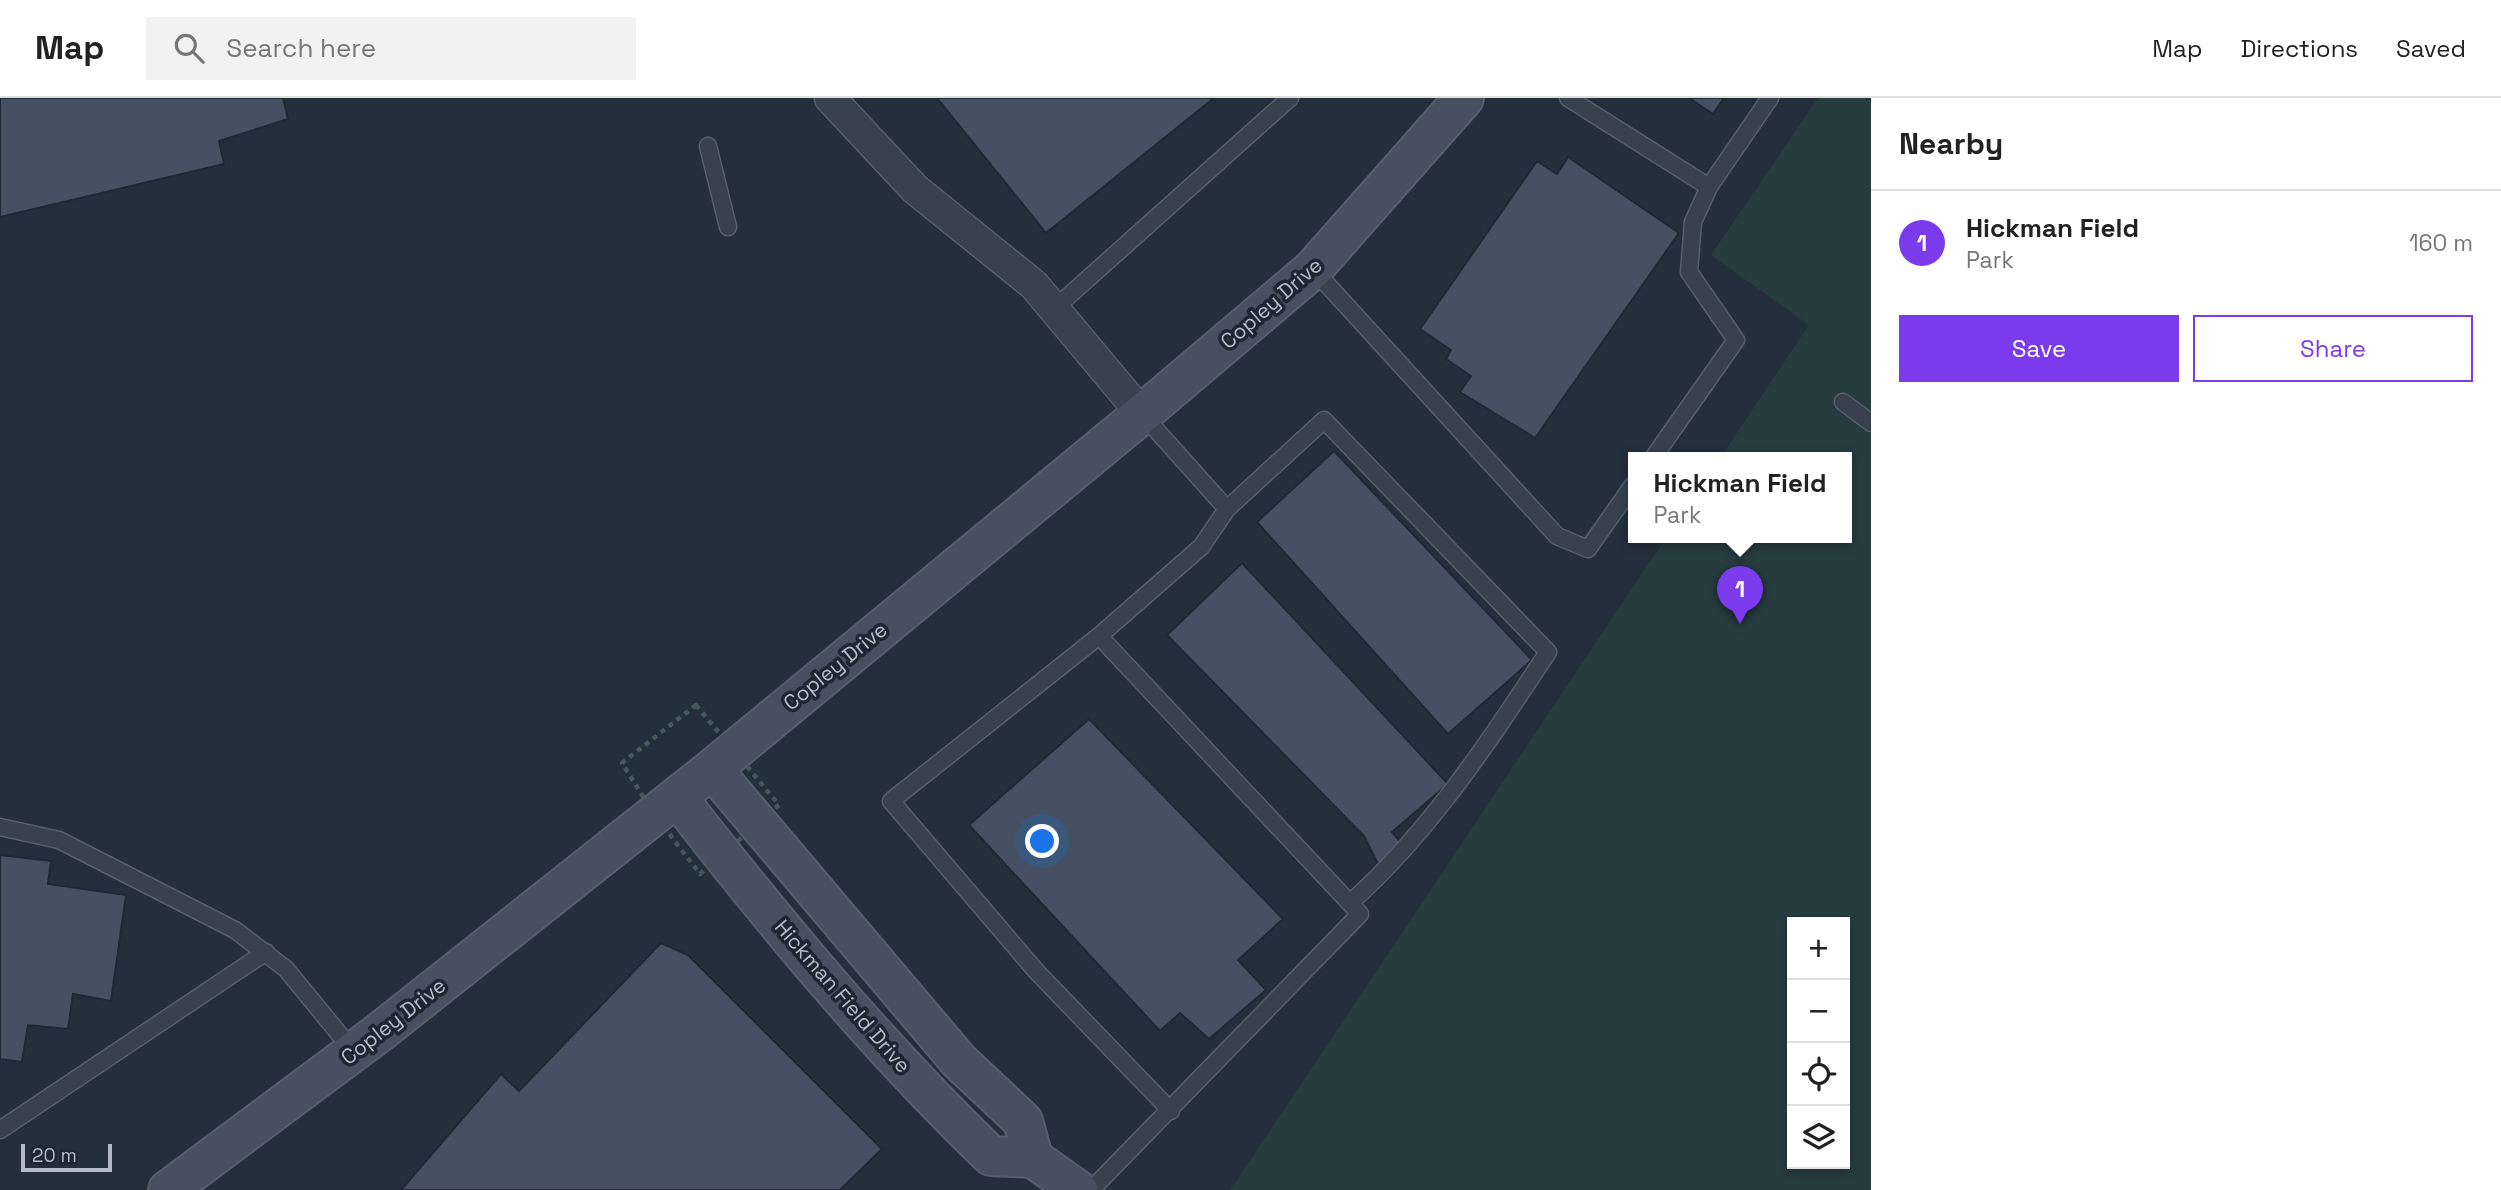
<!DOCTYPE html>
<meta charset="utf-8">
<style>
body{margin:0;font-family:"Space Grotesk",sans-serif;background:#f2f2f2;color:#222}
.controls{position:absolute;right:21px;bottom:21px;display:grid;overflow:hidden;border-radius:0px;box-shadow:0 4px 10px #0003}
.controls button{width:63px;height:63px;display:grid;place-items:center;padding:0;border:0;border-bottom:2px solid #e0e0e0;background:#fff;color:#222;font:35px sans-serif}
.scale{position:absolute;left:21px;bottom:18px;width:91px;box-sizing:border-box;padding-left:7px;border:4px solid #b4bcc9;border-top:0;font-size:19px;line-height:24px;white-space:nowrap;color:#b4bcc9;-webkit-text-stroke:5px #1d2633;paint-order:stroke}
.you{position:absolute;left:1043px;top:744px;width:24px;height:24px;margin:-18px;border:5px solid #fff;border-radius:50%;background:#1a73e8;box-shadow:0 0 0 10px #1a73e833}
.badge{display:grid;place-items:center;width:46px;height:46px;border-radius:50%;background:#7c3aed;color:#fff;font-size:23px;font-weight:700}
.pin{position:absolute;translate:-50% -58px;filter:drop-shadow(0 2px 4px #0008)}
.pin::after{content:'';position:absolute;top:37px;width:24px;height:21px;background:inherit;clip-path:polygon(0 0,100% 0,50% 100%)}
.popup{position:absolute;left:1628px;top:354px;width:224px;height:91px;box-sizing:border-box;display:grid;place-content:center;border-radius:0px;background:#fff;filter:drop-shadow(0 2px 5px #0005);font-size:23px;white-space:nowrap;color:#767676}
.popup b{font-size:26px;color:#222}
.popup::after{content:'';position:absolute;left:50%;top:100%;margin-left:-14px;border:14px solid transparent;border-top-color:#fff}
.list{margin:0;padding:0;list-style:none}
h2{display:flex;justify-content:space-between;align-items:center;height:91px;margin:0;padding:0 28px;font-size:30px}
h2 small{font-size:23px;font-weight:400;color:#767676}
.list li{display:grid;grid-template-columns:46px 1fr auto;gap:21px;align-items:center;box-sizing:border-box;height:105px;padding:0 28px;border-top:2px solid #e0e0e0}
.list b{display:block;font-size:26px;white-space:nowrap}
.list p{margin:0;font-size:23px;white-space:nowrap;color:#767676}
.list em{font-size:23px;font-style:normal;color:#767676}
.actions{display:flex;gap:14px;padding:21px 28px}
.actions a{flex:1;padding:16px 0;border:2px solid #7c3aed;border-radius:0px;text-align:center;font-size:24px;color:#7c3aed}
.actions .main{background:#7c3aed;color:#fff}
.icon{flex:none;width:38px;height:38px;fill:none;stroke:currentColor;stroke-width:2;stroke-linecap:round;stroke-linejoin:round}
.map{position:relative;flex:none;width:1871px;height:1092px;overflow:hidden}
header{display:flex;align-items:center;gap:42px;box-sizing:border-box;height:98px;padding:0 35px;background:#fff;border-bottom:2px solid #e0e0e0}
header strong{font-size:33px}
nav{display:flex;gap:38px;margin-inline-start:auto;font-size:24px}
.search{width:490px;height:63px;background:#f2f2f2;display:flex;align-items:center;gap:18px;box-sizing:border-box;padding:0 24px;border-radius:0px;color:#767676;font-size:26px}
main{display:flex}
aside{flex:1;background:#fff}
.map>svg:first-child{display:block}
.green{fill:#263c3f;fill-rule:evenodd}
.building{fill:#455162;stroke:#1f2835;stroke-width:2}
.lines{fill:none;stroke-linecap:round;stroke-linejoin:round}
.lane-casing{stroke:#565f6c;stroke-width:19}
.street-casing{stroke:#565f6c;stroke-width:33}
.secondary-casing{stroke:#565f6c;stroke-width:42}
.path{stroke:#44595c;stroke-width:4.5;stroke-dasharray:5 5;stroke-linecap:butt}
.lane{stroke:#38414e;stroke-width:16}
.street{stroke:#38414e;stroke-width:30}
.secondary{stroke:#465061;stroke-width:38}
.labels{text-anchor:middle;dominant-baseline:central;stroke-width:7;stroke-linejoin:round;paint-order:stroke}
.street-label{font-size:21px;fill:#b4bcc9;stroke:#1d2633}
</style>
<header>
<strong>Map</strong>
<div class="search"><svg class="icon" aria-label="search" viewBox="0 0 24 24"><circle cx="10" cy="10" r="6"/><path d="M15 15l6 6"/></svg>Search here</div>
<nav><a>Map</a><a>Directions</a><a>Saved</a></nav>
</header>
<main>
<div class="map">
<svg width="1871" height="1092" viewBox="0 0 1871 1092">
<rect width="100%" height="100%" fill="#242f3e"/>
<path class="green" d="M1818,0H1871V1092H1230L1666,440H1847V360H1720L1809,227L1711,157ZM1792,824H1845V1066H1792Z"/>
<path class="building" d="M0,0H283L288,21L219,43L224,66L0,119Z
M937,0H1214L1046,135Z
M1689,0H1724L1713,16Z
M1568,59L1679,135L1535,340L1460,294L1471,278L1446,261L1451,252L1420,231L1537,63L1557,76Z
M1334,353L1532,562L1448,636L1257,424Z
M1242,465L1448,686L1392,734L1403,747L1379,768L1364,738L1167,537Z
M1089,621L1283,821L1238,862L1266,892L1209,941L1180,915L1160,933L969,727Z
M0,757L51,763L48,786L126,797L111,903L73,896L68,931L28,927L22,964L0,961Z
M661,845L688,857L882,1051L840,1092H401L501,976L519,993Z"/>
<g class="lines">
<g class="lane-casing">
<path id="lane" d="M1568,0L1709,89
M708,48L728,129
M1313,171L1557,438L1588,451L1633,387
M1054,211L1290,0
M1843,304L1871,325
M1653,360L1736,242L1689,174L1693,124L1709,89L1770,0
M1227,411L1324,322L1548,554C1491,641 1429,735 1350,805
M1099,538L1201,449L1227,411L1142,316
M0,729L59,742L235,832L286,871L354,954
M0,1032L266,854
M1091,1092L1360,816L1099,538L891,703L1036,873L1171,1013"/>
</g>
<g class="street-casing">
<path id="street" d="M830,0L915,91L1034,187L1142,316"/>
</g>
<g class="secondary-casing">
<path id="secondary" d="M712,671L959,963L1023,1023L1033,1060
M677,699C774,824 877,948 991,1058L1033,1060L1078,1092
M168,1092L380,934L712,671L1142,316L1313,171L1464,0"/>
</g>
<path class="path" d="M696,607L779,707L700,776L654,716L622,665Z"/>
<use href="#lane" class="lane"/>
<use href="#street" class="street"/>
<use href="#secondary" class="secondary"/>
</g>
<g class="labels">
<g class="street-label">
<text transform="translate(1271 205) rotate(-41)">Copley Drive</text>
<text transform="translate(835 568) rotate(-39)">Copley Drive</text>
<text transform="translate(843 898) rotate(49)">Hickman Field Drive</text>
<text transform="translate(393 923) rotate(-38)">Copley Drive</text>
</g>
</g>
</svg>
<div class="controls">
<button>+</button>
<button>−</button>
<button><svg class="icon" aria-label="locate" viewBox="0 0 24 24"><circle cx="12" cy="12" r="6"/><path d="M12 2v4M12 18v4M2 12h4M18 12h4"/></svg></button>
<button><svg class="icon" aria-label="layers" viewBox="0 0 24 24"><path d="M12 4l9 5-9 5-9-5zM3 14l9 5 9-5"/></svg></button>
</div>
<div class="scale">20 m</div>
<div class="you"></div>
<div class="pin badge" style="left:1740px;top:526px">1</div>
<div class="popup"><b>Hickman Field</b>Park</div>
</div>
<aside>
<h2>Nearby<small></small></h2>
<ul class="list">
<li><span class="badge">1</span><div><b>Hickman Field</b><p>Park</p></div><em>160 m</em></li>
</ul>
<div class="actions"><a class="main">Save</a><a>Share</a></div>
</aside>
</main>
